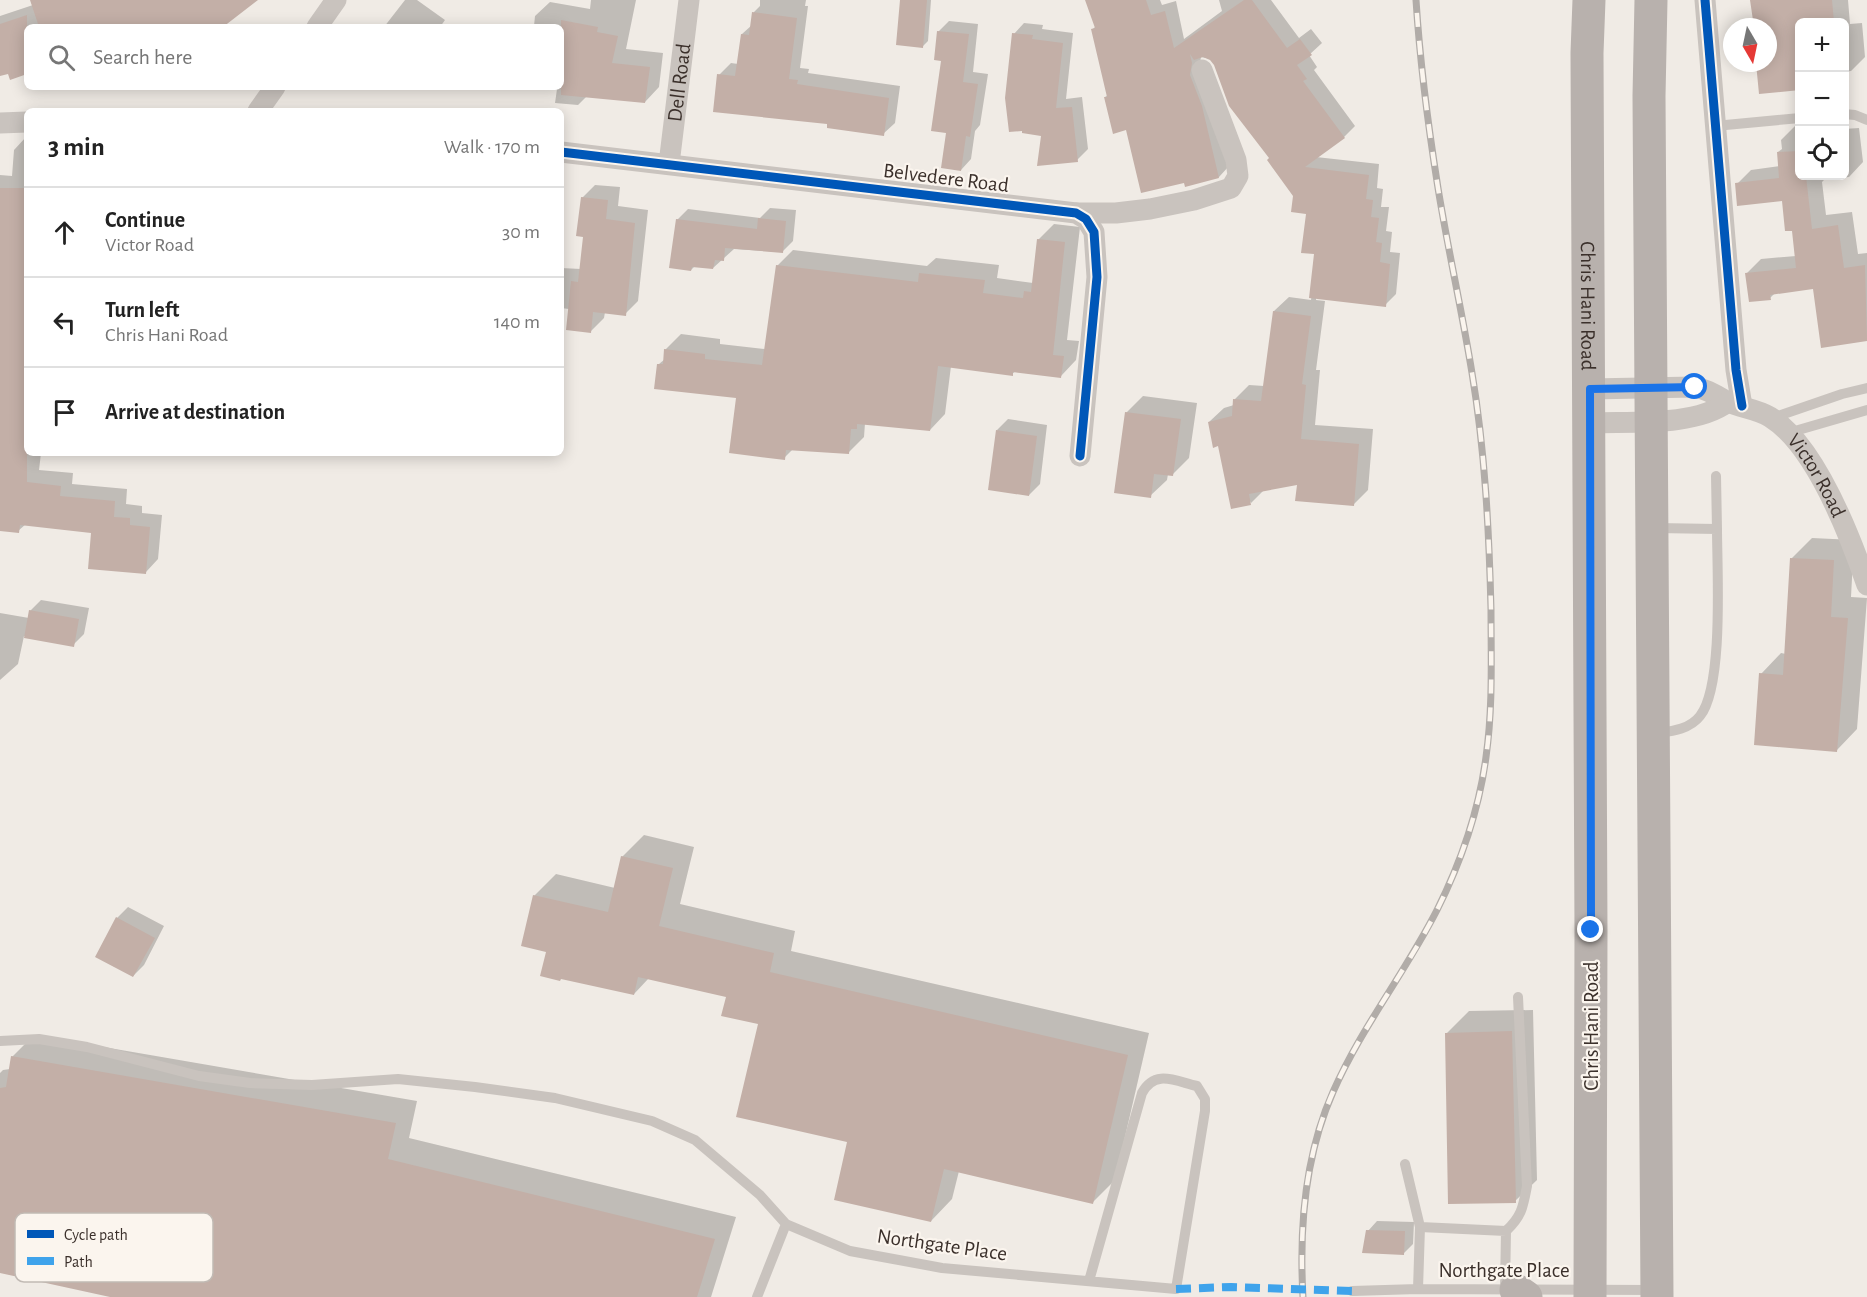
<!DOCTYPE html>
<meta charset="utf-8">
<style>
body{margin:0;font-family:"Alegreya Sans",sans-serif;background:#f6f6f6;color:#222}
.controls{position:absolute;right:18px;top:18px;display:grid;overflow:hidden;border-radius:9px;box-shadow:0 3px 15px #0003}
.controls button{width:54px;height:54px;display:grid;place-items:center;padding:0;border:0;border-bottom:2px solid #e0e0e0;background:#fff;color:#222;font:30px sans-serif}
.compass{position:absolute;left:1723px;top:18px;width:54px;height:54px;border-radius:50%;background:#fff;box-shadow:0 3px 15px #0003;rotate:171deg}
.stop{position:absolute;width:18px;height:18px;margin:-14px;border:4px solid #1a73e8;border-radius:50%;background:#fff}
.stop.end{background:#1a73e8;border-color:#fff;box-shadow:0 2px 6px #0008}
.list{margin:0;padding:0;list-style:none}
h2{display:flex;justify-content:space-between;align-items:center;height:78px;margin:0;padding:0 24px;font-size:26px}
h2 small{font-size:20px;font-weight:400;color:#767676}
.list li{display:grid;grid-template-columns:39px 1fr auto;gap:18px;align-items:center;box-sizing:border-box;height:90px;padding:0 24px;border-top:2px solid #e0e0e0}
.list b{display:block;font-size:22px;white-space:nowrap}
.list p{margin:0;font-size:20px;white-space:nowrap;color:#767676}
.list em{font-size:20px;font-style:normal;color:#767676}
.icon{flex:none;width:33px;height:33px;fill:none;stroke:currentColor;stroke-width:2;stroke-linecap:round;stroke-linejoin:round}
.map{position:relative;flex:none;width:1867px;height:1297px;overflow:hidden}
.search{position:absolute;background:#fff;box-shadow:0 3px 15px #0003;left:24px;top:24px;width:540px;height:66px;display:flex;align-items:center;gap:15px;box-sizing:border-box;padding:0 21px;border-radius:9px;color:#767676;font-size:22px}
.panel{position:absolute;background:#fff;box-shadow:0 3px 15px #0003;left:24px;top:108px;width:540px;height:348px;border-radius:9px}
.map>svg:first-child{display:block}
.shadow{fill:#0003}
.building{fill:#c3afa7}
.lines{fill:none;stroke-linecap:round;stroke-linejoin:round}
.service{stroke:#c9c3be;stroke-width:10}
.minor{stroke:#c9c3be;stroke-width:21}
.primary{stroke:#b8b1ad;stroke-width:33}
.rail-casing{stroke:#b1aca8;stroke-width:7}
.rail{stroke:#fbf5ee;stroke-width:4.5;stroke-dasharray:14;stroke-linecap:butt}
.quiet{stroke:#3fa3eb;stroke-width:8;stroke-dasharray:15 8;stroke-linecap:butt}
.cycleway-casing{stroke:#fbf5ee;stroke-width:13}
.cycleway{stroke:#0057b8;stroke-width:9}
.route{stroke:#1a73e8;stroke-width:8}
.labels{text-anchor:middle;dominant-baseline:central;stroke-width:4.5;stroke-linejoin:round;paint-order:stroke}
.street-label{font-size:21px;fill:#3b302b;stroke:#fbf5ee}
.key{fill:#fbf5ee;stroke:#c1bab4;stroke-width:1.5}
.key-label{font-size:16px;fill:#3b302b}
</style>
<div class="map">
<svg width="1867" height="1297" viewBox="0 0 1867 1297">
<rect width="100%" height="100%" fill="#f0ebe5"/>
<path class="shadow" d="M31,0H255L211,27H27V73L0,62V16L33,5Z
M405,0H417L445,20L440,27H384Z
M591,0H636L626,49L663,53L659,87L645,102L587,96L578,105L555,103L557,89L542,87H561V27H515L518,24L534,26L535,16L550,2L590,9Z
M760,0H806L805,6H808L800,68L809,69L808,73L900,86L895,123L883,134L829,123L719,75L731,63L738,64L742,34L752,25L754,12L760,6Z
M902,0H931L928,41L923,46Z
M1087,0H1160L1162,5L1176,1L1184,39L1222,11L1219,0H1271L1299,38L1311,29L1322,43L1309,55L1317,67L1314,70L1355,126L1344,137L1316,157L1379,164L1377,188L1383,189L1381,207H1389L1386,231L1392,232L1390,252L1400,253L1396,294L1385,305L1316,297V300L1325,301L1316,370H1320L1315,425L1373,429L1368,490L1354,504L1298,483L1264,490L1251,503L1209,422L1224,408L1234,405L1235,399L1249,385L1264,386L1274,311L1289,297L1311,300L1316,253L1308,212L1271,158L1215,65L1211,59L1201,57L1200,63L1229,166L1219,177L1185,182L1105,97L1108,95L1092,30L1096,26Z
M1752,0H1848L1850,24L1862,23L1865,57L1851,71L1844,72V22H1800V88L1757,63H1768V27H1755Z
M949,21L978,24L973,72L988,74L980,125L975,131L971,159L961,170L947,132L943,59L938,32Z
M1024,23L1043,25L1042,29L1073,33L1066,99L1082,97L1088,149L1077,160L1042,134L1014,34Z
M1795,126H1800V176H1844V129L1859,128L1863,162L1849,177L1824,180L1822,182L1826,215L1852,212L1858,254L1867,253V340L1822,346L1814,287L1776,292L1770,298L1747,273L1761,259L1796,256L1789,199L1737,184L1751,170L1780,166L1778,152L1782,149L1781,140Z
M26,137L27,453H41L39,470L73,473L72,484L127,489L126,504L142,506V513L162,515L158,559L146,572L93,532L26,524L18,531L0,529V175L12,176L14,150Z
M595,185L620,187L618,206L648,210L638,301L625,314L605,312L604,318L591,331L569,309L561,308V268L581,269L585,235L582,198Z
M770,208L796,210L793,241L782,252L734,249L713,268L695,266L691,270L677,220L688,209L760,218Z
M1054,224L1080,227L1067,340L1079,341L1076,360L1061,376L1016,371L1012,374L951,366L945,414L930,430L865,423L864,437L848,453L793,449L784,458L737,396L659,364L665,359V350L681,334L720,339V344L765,349L777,266L793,250L927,266L936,258L999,265L997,278L1033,283L1038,240Z
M1143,396L1197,403L1189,458L1173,474H1168L1167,480L1150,496L1126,413Z
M1008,419L1047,425L1040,484L1029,495L997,430Z
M1812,538L1854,540L1851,597L1867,598L1857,729L1837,750L1761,674L1781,653L1786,654L1792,558Z
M41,600L89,608L84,634L73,645L24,636L18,664L0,680V613L29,618L30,611Z
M644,835L694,847L680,904L795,931L791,951L1149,1033L1115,1180L1093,1202L959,1171L952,1199L931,1221L849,1141L760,1023L727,996L649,978L634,994L548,950L534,896L556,874L615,888L622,857Z
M128,907L164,926L144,965L133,976L117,918Z
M1533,1010L1537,1180L1515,1201L1447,1033L1469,1011Z
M34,1035L417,1101L409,1138L736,1217L711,1297H117L0,1272V1073L3,1070L10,1069L12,1057Z
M1377,1221L1414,1222L1413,1244L1403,1254L1368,1231Z"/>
<path class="building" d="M30,0H258L223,27H39Z
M900,0H927L923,48L896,45Z
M1085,0H1146L1151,15L1165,11L1174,48L1244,0H1252L1287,48L1300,39L1312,55L1297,65L1307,79L1303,81L1345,138L1305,167L1369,175L1366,199L1373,200L1371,217L1379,218L1376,242L1382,243L1380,262L1390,264L1386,307L1309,298L1314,254L1301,253L1306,214L1291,212L1293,196L1267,160L1269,158L1229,106L1214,65L1210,60L1203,57L1194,60L1190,54L1192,63L1190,75L1202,106L1219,178L1185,187L1184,183L1141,193L1126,130L1113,134L1104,97H1107L1091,29L1095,28Z
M1750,0H1832L1834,22H1800V90L1759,94L1756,63H1768V27H1754Z
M752,12L797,18L789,79L798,80L797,84L889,98L884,136L827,128V124L713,112L717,74L735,76L741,34L749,35Z
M27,15V74L10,80L8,74L0,76V24Z
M561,20L598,27L597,32L618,36L612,63L650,67L645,103L561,95Z
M937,31L969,34L963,82L978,84L970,137L966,136L961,171L941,168L946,133L931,131L941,61L934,60Z
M1012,33L1033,35L1032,39L1063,43L1056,108L1072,107L1078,162L1037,166L1041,136L1022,133V131L1009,132L1005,98Z
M1800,151V176H1806L1812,229L1838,225L1844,268L1865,265L1867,341L1821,348L1813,289L1770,295L1771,300L1749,302L1745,273L1796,268L1792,231H1785L1782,201L1737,206L1735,183L1779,178L1777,152Z
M0,188H27V482L61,486L60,496L115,501L114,517L130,518V525L150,527L146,574L88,569L91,533L20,525L19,533L0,531Z
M581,197L608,200L606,219L635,223L626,316L593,312L591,333L566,330L571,281L578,282L583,237L576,236Z
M758,218L786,221L783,253L725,248L724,261L715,260L713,269L692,267L691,271L669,268L676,219L757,229Z
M1037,239L1065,242L1053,355L1064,356L1061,378L1013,372V376L938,366L930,431L857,424V429H851L849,454L786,450L785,460L729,453L736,398L654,389L657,364H663L664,349L705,354V359L762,365L776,265L918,282L919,273L985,280L983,293L1023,298L1024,291L1031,292Z
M1273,311L1311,316L1302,384L1306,385L1301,439L1359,444L1354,506L1295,501L1297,485L1249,494L1251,505L1231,509L1218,446L1213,448L1208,422L1232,416L1233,399L1261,401Z
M1125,412L1181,419L1173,476L1154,474L1151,498L1114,493Z
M996,430L1037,436L1029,496L988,490Z
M1790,558L1834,560L1831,617L1848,618L1837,752L1754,745L1759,673L1783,675Z
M29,610L79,619L74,647L24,638Z
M621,856L673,868L659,926L774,953L770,972L1128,1055L1093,1204L944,1169L931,1222L834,1200L847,1142L736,1117L758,1024L721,1016L726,997L638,977L634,995L561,979L560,981L540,976L546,952L521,946L533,895L608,912Z
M116,917L155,938L133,977L95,957Z
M1512,1031L1516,1203L1448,1204L1445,1033Z
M11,1056L396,1123L388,1159L715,1239L697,1297H110L0,1273V1088L6,1087Z
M1366,1230L1405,1231L1404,1255L1362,1253Z"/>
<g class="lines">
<path class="service" d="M1844,114L1855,115L1867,120
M1715,126L1800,118
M1772,418L1842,394L1867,388
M1788,433L1867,410
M1716,476L1717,529
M1656,528L1717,529C1717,569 1724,686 1700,716C1690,729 1673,731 1658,733
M0,1041L39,1039L87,1047L199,1076L250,1083L312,1085L398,1079L475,1087L555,1098L652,1121L695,1140L760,1195L786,1224
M1405,1164L1420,1227
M1418,1289L1420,1227L1506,1231
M1505,1290L1506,1231C1522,1216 1523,1207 1527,1186L1518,997
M1352,1291L1418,1289L1654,1290
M757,1297L786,1224L850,1251L942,1268L1176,1289L1205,1111V1099L1197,1086C1175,1081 1155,1069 1142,1093L1089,1281"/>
<g class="minor">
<path d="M1705,0L1736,370L1742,406"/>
<path d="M317,27L336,0"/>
<path d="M258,111L275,87"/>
<path d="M0,123L27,122"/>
<path d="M561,152L1076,213L1086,219L1094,232L1097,277L1080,456"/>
<path id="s1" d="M669,164L689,0"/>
<path d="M1076,213H1116L1150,209L1194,200L1231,188L1238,176L1236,160L1202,70"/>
<path id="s2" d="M1590,389L1694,387C1709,390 1715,395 1728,402C1741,408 1757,409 1770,417C1815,445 1850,536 1867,585"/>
<path d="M1589,423C1630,421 1695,427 1728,402"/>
</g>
<g class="primary">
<path id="s3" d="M1589,0L1587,53L1591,931L1590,1297"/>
<path d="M1651,0L1649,96L1657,1297"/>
<path d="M1516,1290L1526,1297"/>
</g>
<g class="rail-casing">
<path id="rail" d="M1303,1297C1299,1228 1305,1155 1333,1092C1361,1028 1405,973 1437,910C1461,862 1479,810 1486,757C1493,708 1491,658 1491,609C1489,530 1485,451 1472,373C1462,311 1448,250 1438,188C1428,125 1420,63 1416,0"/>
</g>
<use href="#rail" class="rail"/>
<path class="quiet" d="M1176,1289L1231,1287L1352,1291"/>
<g class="cycleway-casing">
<path id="cycleway" d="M1705,0L1736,370L1742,406
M561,152L1076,213L1086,219L1094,232L1097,277L1080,456"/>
</g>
<use href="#cycleway" class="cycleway"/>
</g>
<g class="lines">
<path class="route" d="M1591,930L1590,389L1695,387"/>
</g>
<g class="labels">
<g class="street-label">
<text stroke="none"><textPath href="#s1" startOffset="82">Dell Road</textPath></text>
<text transform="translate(946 178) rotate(7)">Belvedere Road</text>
<text stroke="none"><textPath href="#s3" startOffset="306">Chris Hani Road</textPath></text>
<text stroke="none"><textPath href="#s2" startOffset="262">Victor Road</textPath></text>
<text transform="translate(1591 1026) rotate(-90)">Chris Hani Road</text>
<text transform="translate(942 1245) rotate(8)">Northgate Place</text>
<text x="1504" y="1270">Northgate Place</text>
</g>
</g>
<rect x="15" y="1213" width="198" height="69" rx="9" class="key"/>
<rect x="27" y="1230" width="27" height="8" fill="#0057b8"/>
<rect x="27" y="1257" width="27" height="8" fill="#3fa3eb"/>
<g class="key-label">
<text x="64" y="1240">Cycle path</text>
<text x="64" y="1267">Path</text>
</g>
</svg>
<div class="controls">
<button>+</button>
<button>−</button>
<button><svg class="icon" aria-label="locate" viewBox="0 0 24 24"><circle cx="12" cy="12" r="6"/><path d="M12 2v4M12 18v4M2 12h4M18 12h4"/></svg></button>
</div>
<svg class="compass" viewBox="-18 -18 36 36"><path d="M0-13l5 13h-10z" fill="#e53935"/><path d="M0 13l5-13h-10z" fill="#767676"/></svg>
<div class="stop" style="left:1695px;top:387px"></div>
<div class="stop end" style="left:1591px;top:930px"></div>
<div class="search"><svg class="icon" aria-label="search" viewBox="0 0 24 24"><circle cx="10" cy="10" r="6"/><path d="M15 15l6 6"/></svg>Search here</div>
<section class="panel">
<h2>3 min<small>Walk · 170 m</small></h2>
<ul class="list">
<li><svg class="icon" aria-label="ahead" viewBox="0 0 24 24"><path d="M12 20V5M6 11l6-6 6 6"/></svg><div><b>Continue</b><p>Victor Road</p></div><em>30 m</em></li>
<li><svg class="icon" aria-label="left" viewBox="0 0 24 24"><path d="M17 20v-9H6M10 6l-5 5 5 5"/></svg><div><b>Turn left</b><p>Chris Hani Road</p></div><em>140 m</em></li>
<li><svg class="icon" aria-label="arrive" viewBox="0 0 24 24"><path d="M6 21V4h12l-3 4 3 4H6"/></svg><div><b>Arrive at destination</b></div></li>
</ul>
</section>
</div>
